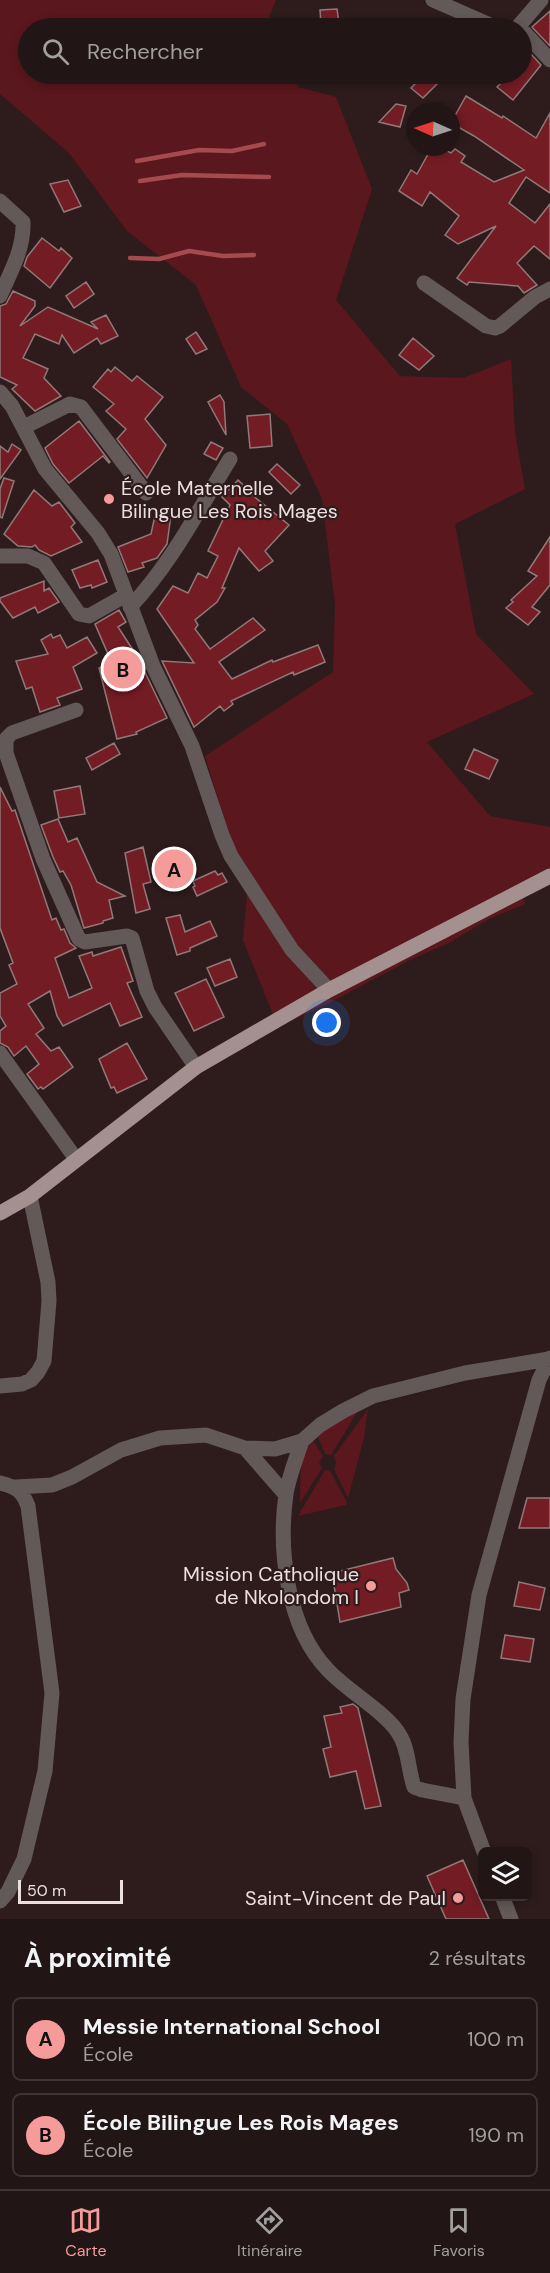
<!DOCTYPE html>
<html lang="fr">
<meta charset="utf-8">
<style>
body{margin:0;font-family:"DM Sans",sans-serif;background:#2a1e1e;color:#f1f3f6}
.controls{position:absolute;right:18px;bottom:18px;display:grid;overflow:hidden;border-radius:9px;box-shadow:0 3px 9px #0003}
.controls button{width:54px;height:54px;display:grid;place-items:center;padding:0;border:0;border-bottom:2px solid #3f3434;background:#221515;color:#f1f3f6;font:30px sans-serif}
.compass{position:absolute;left:406px;top:102px;width:54px;height:54px;border-radius:50%;background:#221515;box-shadow:0 3px 9px #0003;rotate:273deg}
.scale{position:absolute;left:18px;bottom:15px;width:105px;box-sizing:border-box;padding-left:6px;border:3px solid #ecdfdf;border-top:0;font-size:16px;line-height:21px;white-space:nowrap;color:#ecdfdf;-webkit-text-stroke:4px #2e1c1c;paint-order:stroke}
.you{position:absolute;left:327px;top:1023px;width:21px;height:21px;margin:-15px;border:4px solid #fff;border-radius:50%;background:#1a73e8;box-shadow:0 0 0 9px #1a73e833}
.badge{display:grid;place-items:center;width:39px;height:39px;border-radius:50%;background:#f59b9a;color:#111;font-size:20px;font-weight:700}
.pin{position:absolute;translate:-50% -50%;border:3px solid #fff;box-shadow:0 2px 6px #0006}
.list{margin:0;padding:0;list-style:none}
h2{display:flex;justify-content:space-between;align-items:center;height:78px;margin:0;padding:0 24px;font-size:26px}
h2 small{font-size:20px;font-weight:400;color:#a29fa0}
.list li{display:grid;grid-template-columns:39px 1fr auto;gap:18px;align-items:center;box-sizing:border-box;height:84px;margin:0 12px 12px;padding:0 12px;border:2px solid #3f3434;border-radius:9px}
.list b{display:block;font-size:22px;white-space:nowrap}
.list p{margin:0;font-size:20px;white-space:nowrap;color:#a29fa0}
.list em{font-size:20px;font-style:normal;color:#a29fa0}
.icon{flex:none;width:33px;height:33px;fill:none;stroke:currentColor;stroke-width:2;stroke-linecap:round;stroke-linejoin:round}
.map{position:relative;flex:none;width:550px;height:1919px;overflow:hidden}
.search{position:absolute;background:#221515;box-shadow:0 3px 9px #0003;left:18px;right:18px;top:18px;height:66px;display:flex;align-items:center;gap:15px;box-sizing:border-box;padding:0 21px;border-radius:33px;color:#a29fa0;font-size:22px}
.sheet{height:270px;background:#221515}
nav{display:flex;justify-content:space-around;align-items:center;box-sizing:border-box;height:84px;border-top:2px solid #3f3434;background:#221515;font-size:16px;color:#a29fa0}
nav a{display:grid;justify-items:center;gap:3px}
nav .on{color:#f59b9a}
.map>svg:first-child{display:block}
.green{fill:#5a171d}
.lines{fill:none;stroke-linecap:round;stroke-linejoin:round}
.stream{stroke:#a54a4d;stroke-width:4.5}
.building{fill:#741c24;stroke:#907978;stroke-width:1.5}
.minor{stroke:#635958;stroke-width:15}
.major{stroke:#a4908f;stroke-width:15}
.poi-dot{fill:#f59b9a;stroke:#2e1c1c;stroke-width:2}
.labels{text-anchor:middle;dominant-baseline:central;stroke-width:4.5;stroke-linejoin:round;paint-order:stroke}
.poi-label{font-size:20px;fill:#ecdfdf;stroke:#2e1c1c;text-anchor:end}
</style>
<div class="map">
<svg width="550" height="1919" viewBox="0 0 550 1919">
<rect width="100%" height="100%" fill="#2e1c1c"/>
<path class="green" d="M0,0H276L269,17V23L274,28H28V74H296L298,87L336,97L372,189L336,300L400,376L463,378L511,359L515,432L525,489L455,524L476,634L534,694L427,742L490,816L550,827V870L521,888L525,904L489,919L447,944L414,958L329,1003L278,1027L243,940L247,894L205,756L333,672L335,604L322,499L287,424L241,387L196,285L127,231L69,153L0,94Z
M368,1409L364,1438L348,1498L334,1469L336,1463L334,1456Z
M358,1411L331,1455L325,1454L318,1437L324,1430Z
M312,1439L323,1456L319,1463L322,1468L300,1503C301,1482 298,1456 312,1439Z
M325,1470L330,1471L347,1502L346,1505L298,1516Z"/>
<g class="lines">
<path class="stream" d="M137,161L199,150L232,151L264,144
M140,181L182,175L269,177
M130,258L159,259L189,251L223,256L254,255"/>
</g>
<path class="building" d="M337,9L339,23L321,24L320,10Z
M550,11V46L532,27Z
M522,44L541,65L513,100L497,87L500,84L486,74H522Z
M425,74H447L423,98L411,88Z
M466,96L502,118L503,116L536,138L550,113V193L526,177L509,203L535,223L550,204V259L534,246L517,263L537,285L524,293L518,286L469,282L467,285L457,278L496,226L458,244L445,235L459,216L430,192L422,206L399,191L411,170L417,174L432,147H440L451,153L455,149L465,156L461,162L494,182L524,170L474,136L451,123Z
M396,104L406,106L400,127L379,122Z
M68,180L81,206L64,212L50,184Z
M42,238L59,251L61,248L72,258L50,288L24,266L27,257Z
M86,282L94,294L74,308L66,296Z
M13,291L35,301V306L20,326L48,307L98,329L91,322L106,315L118,336L101,344L97,338L74,353L62,335L59,344L35,334L23,358L48,369L44,378L61,396L35,411L12,389L17,385L0,377V306L6,304Z
M196,332L207,349L196,354L186,339Z
M413,338L434,356L419,370L399,355Z
M115,367L132,381L137,376L163,397L145,419L166,445L147,478L117,439L126,429L106,411L114,404L93,387L108,369L111,372Z
M220,395L224,402L226,435L208,402Z
M270,414L272,446L250,448L247,416Z
M79,421L110,462L109,463L103,456L69,483L53,464L45,448Z
M211,442L223,448L216,460L204,454Z
M12,444L21,450L0,479V446L8,452Z
M277,464L300,485L291,494L269,472Z
M4,478L14,481L2,518L0,517V489Z
M238,480L252,493L251,494L289,525L265,551L273,561L259,571L239,548L222,588H225L217,602L195,620L198,625L195,629L210,649L253,618L265,630L219,662L232,679L272,660L273,662L318,645L325,662L294,675L293,672L231,701L233,704L224,711L220,706L194,727L162,661L194,663L157,609L173,586L188,593L198,573L207,578L218,556L208,551L230,505L222,497Z
M34,490L52,506L59,502L75,523L71,527L82,542L51,556L39,550L35,545L32,547L18,546L4,534Z
M156,511L171,515L167,544L157,558L142,563L144,567L128,572L118,547L151,534Z
M550,537V585L532,607L540,612L528,625L506,608L513,602L511,600L537,576L528,571Z
M98,560L107,582L92,588L91,585L80,588L72,570Z
M44,581V591L49,588L59,602L38,613L35,607L13,618L0,601V598Z
M119,610L126,622L118,627L133,650L115,658L139,660L167,718L136,732L137,734L117,739L99,668L111,661L95,624Z
M51,634L53,638L60,635L67,648L87,637L97,653L73,667L82,689L57,698L60,705L40,712L32,687L26,689L16,661L48,654L41,640Z
M114,743L120,754L92,770L86,758Z
M474,749L498,760L489,779L465,769Z
M80,786L85,814L59,818L54,791Z
M0,787L12,811L15,810L52,920L56,918L61,930L64,929L70,943L76,948L55,958L69,998L92,988L79,956L92,952L93,956L121,947L133,981L127,983L142,1017L120,1026L110,1003L63,1026L57,1016L50,991L28,1004L44,1028L36,1034L51,1051L59,1047L73,1067L43,1089L41,1087L38,1089L27,1074L39,1064L26,1046L14,1056L8,1047L0,1043V1031L6,1026L0,1016V993L17,984L9,965L13,963L0,928Z
M58,819L68,842L77,838L97,882L125,896L109,900L113,918L103,921V923L84,928L71,885L63,871L60,872L53,857L41,825Z
M143,847L151,882L143,884L150,909L136,913L125,853Z
M215,871L218,875L222,873L227,882L197,896L193,887L195,886L193,881Z
M180,915L185,932L210,921L217,936L190,948V951L177,955L166,918Z
M230,959L237,977L215,986L207,968Z
M206,979L224,1017L194,1031L175,993Z
M127,1043L147,1079L117,1093L114,1087L111,1088L99,1059Z
M527,1498H550V1528H519Z
M393,1558L396,1569L407,1583L409,1590L399,1593L401,1607L340,1622L332,1573Z
M519,1582L545,1588L540,1610L514,1606Z
M505,1635L534,1639L530,1662L501,1658Z
M353,1704L358,1708L381,1806L365,1809L356,1771L330,1777L323,1749L331,1747L324,1716L342,1713L340,1707Z
M463,1860L489,1919H446L427,1876Z"/>
<g class="lines">
<path class="minor" d="M433,0L497,28
M517,28L541,0
M522,30L550,60
M0,201L23,222C24,249 11,271 0,296
M424,283L486,326L495,328L500,326L535,297L550,289
M0,392L12,406L45,469L98,533L111,554L153,666L192,746L222,835L231,856L292,950L329,990
M24,427L70,404L81,407L146,493
M0,556H28L44,563L79,614L89,616L126,595
M130,607C171,564 199,509 230,459
M76,710L12,733L6,739V753L43,859L77,935L79,939L85,942L127,936L132,938L147,991L155,1007L196,1067
M0,1053L76,1159
M0,1386L22,1384L31,1380L38,1372L44,1361L49,1301L48,1282L30,1196
M302,1441C296,1459 289,1476 286,1494C278,1550 287,1628 328,1670C346,1690 387,1713 399,1734C409,1749 408,1770 414,1787L422,1790L464,1798
M245,1448L286,1495
M0,1483C16,1487 22,1490 28,1506L52,1693L45,1771L24,1859L8,1892L0,1901
M16,1487L52,1485L72,1477L121,1450L160,1438L206,1435L245,1448L275,1449L302,1441L320,1425L343,1411L373,1396L465,1373L549,1359
M484,1852L464,1798L461,1742L463,1699L479,1595L539,1380L550,1358
M502,1896L511,1919"/>
<path class="major" d="M0,1213L30,1196L196,1067L329,990L550,876"/>
</g>
<g class="poi-dot">
<circle cx="109" cy="499" r="6"/>
<circle cx="371" cy="1586" r="6"/>
<circle cx="458" cy="1898" r="6"/>
</g>
<g class="labels">
<g class="poi-label">
<text x="121" y="488" text-anchor="start">École Maternelle<tspan x="121" dy="23">Bilingue Les Rois Mages</tspan></text>
<text x="359" y="1574">Mission Catholique<tspan x="359" dy="23">de Nkolondom I</tspan></text>
<text x="446" y="1898">Saint-Vincent de Paul</text>
</g>
</g>
</svg>
<div class="controls">
<button><svg class="icon" aria-label="layers" viewBox="0 0 24 24"><path d="M12 4l9 5-9 5-9-5zM3 14l9 5 9-5"/></svg></button>
</div>
<svg class="compass" viewBox="-18 -18 36 36"><path d="M0-13l5 13h-10z" fill="#e53935"/><path d="M0 13l5-13h-10z" fill="#a29fa0"/></svg>
<div class="scale">50 m</div>
<div class="you"></div>
<div class="pin badge" style="left:174px;top:869px">A</div>
<div class="pin badge" style="left:123px;top:669px">B</div>
<div class="search"><svg class="icon" aria-label="search" viewBox="0 0 24 24"><circle cx="10" cy="10" r="6"/><path d="M15 15l6 6"/></svg>Rechercher</div>
</div>
<section class="sheet">
<h2>À proximité<small>2 résultats</small></h2>
<ul class="list">
<li><span class="badge">A</span><div><b>Messie International School</b><p>École</p></div><em>100 m</em></li>
<li><span class="badge">B</span><div><b>École Bilingue Les Rois Mages</b><p>École</p></div><em>190 m</em></li>
</ul>
</section>
<nav>
<a class="on"><svg class="icon" aria-label="map" viewBox="0 0 24 24"><path d="M3 6l6-2 6 2 6-2v14l-6 2-6-2-6 2zM9 4v14M15 6v14"/></svg>Carte</a>
<a><svg class="icon" aria-label="directions" viewBox="0 0 24 24"><path d="M12 3l9 9-9 9-9-9zM9 14v-3h6M13 9l2 2-2 2"/></svg>Itinéraire</a>
<a><svg class="icon" aria-label="saved" viewBox="0 0 24 24"><path d="M7 4h10v16l-5-4-5 4z"/></svg>Favoris</a>
</nav>
